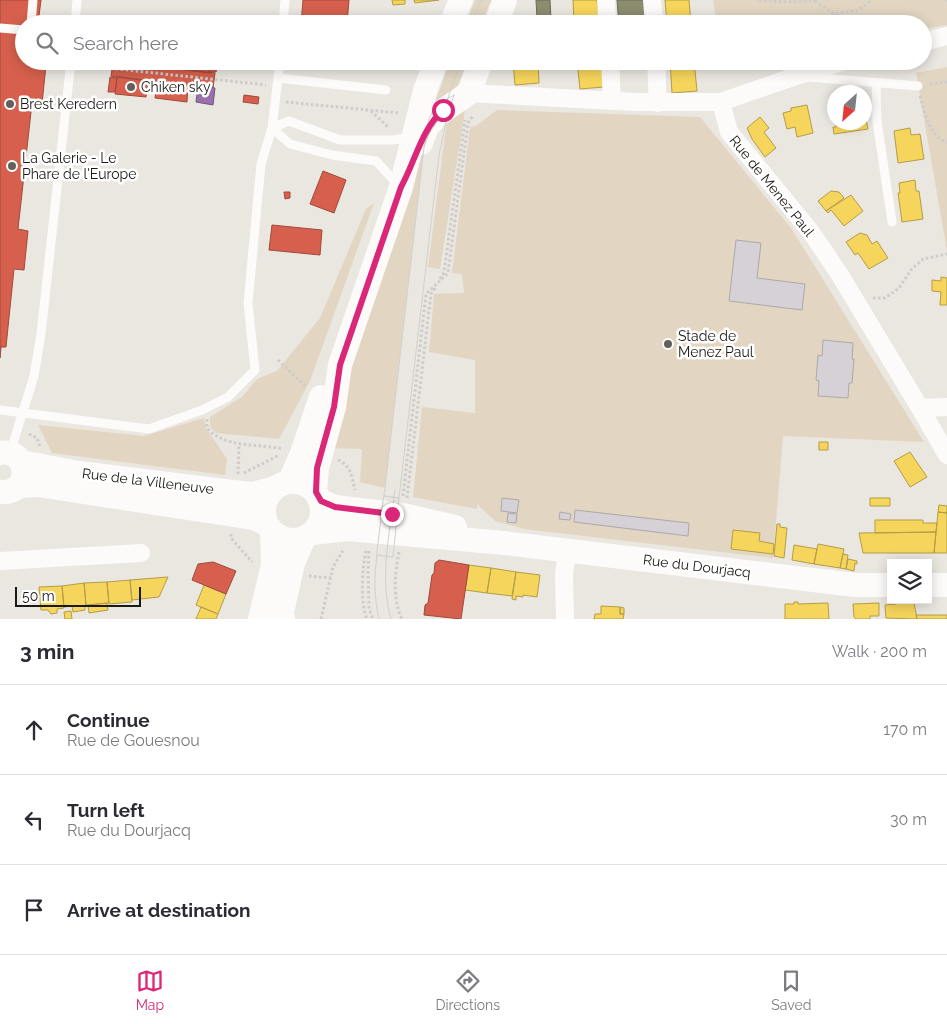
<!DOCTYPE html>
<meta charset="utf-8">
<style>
body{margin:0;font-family:Raleway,sans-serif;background:#f2f2f3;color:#2b2b33}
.controls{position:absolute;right:15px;bottom:15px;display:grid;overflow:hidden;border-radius:0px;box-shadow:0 2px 12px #0003}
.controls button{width:45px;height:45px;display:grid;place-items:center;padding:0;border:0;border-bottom:1px solid #e1e1e2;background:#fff;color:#2b2b33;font:25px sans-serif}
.compass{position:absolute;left:827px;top:85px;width:45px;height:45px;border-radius:50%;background:#fff;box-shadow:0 2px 12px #0003;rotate:207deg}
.scale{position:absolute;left:15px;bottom:12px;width:126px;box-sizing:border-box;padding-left:5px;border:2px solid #1b1915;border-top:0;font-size:14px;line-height:18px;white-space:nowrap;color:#1b1915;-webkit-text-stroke:4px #fff;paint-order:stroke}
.stop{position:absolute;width:15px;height:15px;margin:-11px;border:4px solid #db2777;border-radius:50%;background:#fff}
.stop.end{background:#db2777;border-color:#fff;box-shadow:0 1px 5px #0008}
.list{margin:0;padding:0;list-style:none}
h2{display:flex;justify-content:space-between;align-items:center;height:65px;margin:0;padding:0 20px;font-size:21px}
h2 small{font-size:16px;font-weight:400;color:#7c7c81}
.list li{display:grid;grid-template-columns:32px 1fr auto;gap:15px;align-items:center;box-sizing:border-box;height:90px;padding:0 20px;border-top:1px solid #e1e1e2}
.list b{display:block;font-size:19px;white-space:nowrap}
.list p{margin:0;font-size:16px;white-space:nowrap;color:#7c7c81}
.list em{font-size:16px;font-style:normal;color:#7c7c81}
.icon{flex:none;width:28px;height:28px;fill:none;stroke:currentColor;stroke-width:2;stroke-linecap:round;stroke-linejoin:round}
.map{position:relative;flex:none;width:947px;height:619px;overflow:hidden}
.search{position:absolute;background:#fff;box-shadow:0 2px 12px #0003;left:15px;right:15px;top:15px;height:55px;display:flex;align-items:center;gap:12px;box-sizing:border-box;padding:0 18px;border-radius:28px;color:#7c7c81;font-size:19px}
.sheet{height:335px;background:#fff}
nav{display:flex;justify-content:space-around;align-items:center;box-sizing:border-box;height:70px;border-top:1px solid #e1e1e2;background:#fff;font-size:14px;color:#7c7c81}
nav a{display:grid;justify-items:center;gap:2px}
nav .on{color:#db2777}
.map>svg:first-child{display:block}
.green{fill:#e2d6c2}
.homes{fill:#f6d55c;stroke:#b49d47}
.shops{fill:#d6604d;stroke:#9e4b3c}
.offices{fill:#9970ab;stroke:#73567e}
.industry{fill:#8c8c6e;stroke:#6a6a53}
.building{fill:#d5d1d7;stroke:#aba9a8}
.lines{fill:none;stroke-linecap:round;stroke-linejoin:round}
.path{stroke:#cecccb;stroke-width:3;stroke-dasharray:2.5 2.5;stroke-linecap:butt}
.lane{stroke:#fcfbfa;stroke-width:9}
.street{stroke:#fcfbfa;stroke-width:18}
.secondary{stroke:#fcfbfa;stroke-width:24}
.tram{stroke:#d0d0ce;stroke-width:1}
.route{stroke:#db2777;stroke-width:6}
.poi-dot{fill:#63615c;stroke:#fff;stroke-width:2}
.labels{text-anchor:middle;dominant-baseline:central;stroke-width:5;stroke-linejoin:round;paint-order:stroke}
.poi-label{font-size:14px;fill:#1b1915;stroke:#fff;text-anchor:start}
.street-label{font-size:14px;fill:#1b1915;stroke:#fff}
</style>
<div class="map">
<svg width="947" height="619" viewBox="0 0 947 619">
<rect width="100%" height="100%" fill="#eae6e0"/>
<path class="green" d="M475,0H491L481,24H466Z
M713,0H947V25L923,29V24H800L799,20L789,24H717Z
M450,61H467L454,95L432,111Z
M947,67V251L916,73Z
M465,110L440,269L428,267L448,112Z
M497,110L700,117L791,228L924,442L783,436L773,558L524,529L495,521L477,504V509L413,497L422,407L475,413V360L429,352L434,294L464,293L462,274L452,273L470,127L476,126Z
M424,147L385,488L360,482L362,449L330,448L365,317Z
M374,203L310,381L279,439L216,433L210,427V417L242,397L257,379L277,371L320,318L366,209Z
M204,418L206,428L227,459L225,475L52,453L38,425L144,436Z"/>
<path class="homes" d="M392,0H405V4L393,5Z
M414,0H439L415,3Z
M573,0H597L599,24H574Z
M665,0H689L691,24H667Z
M513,61H538L539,83L515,85Z
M577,61H602L604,87L580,89Z
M670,61H694L697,91L672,93Z
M741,61H760L740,68L739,63Z
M807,105L813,133L797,137L795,127L787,129L783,113L791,111V108Z
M864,110L868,129L834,134L833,127H836V125L839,124V122H864Z
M760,117L769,128L764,132L776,148L765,157L752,139L747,128Z
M910,128L911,135L920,134L924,159L898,163L894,131Z
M915,180L916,191H919L923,219L902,222L898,193H900L899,183Z
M831,191L839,192L844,198L826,211L818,201Z
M851,195L863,211L844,226L831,210L828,213L826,211Z
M860,233L867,235L872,244L877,241L888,258L869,269L858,253L855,255L846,242Z
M941,277L947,278V305H940L941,292L932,291V280L941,281Z
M819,442H828V450H819Z
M910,452L927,477L910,487L894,461Z
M870,498H890V506H870Z
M939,505L947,506V513L938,512Z
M938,512L947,513V553H934Z
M875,520H923V523H937L936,532L875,533Z
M777,524H780V527L787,528L784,558L774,556Z
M733,530L760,533L759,541L774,544L773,554L731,549Z
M936,532L934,553H863L859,533Z
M818,544L844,549L840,568L814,564Z
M794,545L817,549L814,564L792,560Z
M843,554L848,555L846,569L840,568Z
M848,559L857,561V564L855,563L854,571L846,569Z
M469,565L491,568L487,593L465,590Z
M491,568L516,572L512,596L487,593Z
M516,572L540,575L537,597L523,595V597L516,596V600L512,599Z
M168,577L159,597L132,600L130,580Z
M130,580L132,602L109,604L107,582Z
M107,582L109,603L86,605L84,583Z
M84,583L86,605H85V610L73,612L72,606L64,607L62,586Z
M204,585L226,594L218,614L196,605Z
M62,586L64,608L57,609V613L51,614L48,610H41L39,587Z
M896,601L914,602L917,619L886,618L885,605L896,604Z
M794,602H798V604L828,603L829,619H785V604H794Z
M107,603L108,610L89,613L88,605Z
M879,603V616H870V619H856L854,617L853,604Z
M601,606L620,607V614H624L623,619H594L595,614H601Z
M201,607L218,614L216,619H196Z
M620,607L624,608V614H620Z
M71,611L72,619H65L64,612Z
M916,615H947V619H917Z"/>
<path class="shops" d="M0,0H41L38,24H24V61H37L36,63L46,65L42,104L32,103L18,229L28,231L24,270L14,269L6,347H1L0,358Z
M303,0H349L347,24H301Z
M112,61H128V64Z
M138,61H170L169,68L138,65Z
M179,61H211L209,73L178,69Z
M211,61H218L216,72H209Z
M297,61H343V66Z
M113,62L215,73L213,88L111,76Z
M110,77L117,78L115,92H108Z
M117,77L148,81L146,97L115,94Z
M157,82L188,85L187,102L155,98Z
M244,95L259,97L258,104L243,102Z
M323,171L346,180L334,213L310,204Z
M284,192H290V198L285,199Z
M272,225L322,230L320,255L269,250Z
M439,560L469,565L461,619L424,615L425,605L428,603L432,575L434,573L435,563Z
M213,562L236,571L226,594L192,580L198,564Z"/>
<path class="offices" d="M198,86L215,88L213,105L196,102Z"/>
<path class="industry" d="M536,0H550L551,19H537Z
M617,0H644L646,24H619Z
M622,61H649L650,66L623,68Z"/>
<path class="building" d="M736,240L761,243L757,278L805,284L802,310L729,301Z
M823,340L853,343L852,359H854L852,383H849L848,398L818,396L819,381L816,380L818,355L822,356Z
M502,498L519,500L517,513L501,511Z
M575,510L689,523L688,536L574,522Z
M560,512L571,514L570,520L559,519Z
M508,513L517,514L516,523L507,522Z"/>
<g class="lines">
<path class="path" d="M759,0L785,2L815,1L814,0
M946,0L947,1
M815,1L834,14L859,10L872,0
M834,14L837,24
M81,65L266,85
M930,84L947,82
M920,96C925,115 929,134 947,143
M286,102L399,113
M371,111L388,127
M440,279L444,272L465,120
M873,298H885L899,288L911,270L923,259L947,254
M278,360L305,386
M207,419V428C226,449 257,443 283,449
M29,434L37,438L40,447
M338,460C351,465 352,478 355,490
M244,473L279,455
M238,474L239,444
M403,496L426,294L448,273L468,123L473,116
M407,498L431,294L436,287
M231,534V538L252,562
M366,551C362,569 360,602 367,619
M369,551L368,572L369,609L373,619
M399,552C395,574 392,598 402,619
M309,576L331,578
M321,619L333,567L344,549"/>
<path class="lane" d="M31,24L33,0
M75,24L77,0
M283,24L285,0
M0,28L24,30
M809,77L918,86
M278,78L386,90
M876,83L877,121L892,222
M272,128L290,144L332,155L376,161L398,185
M272,128L289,121L340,140H393L411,137
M0,410L149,429L202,410L228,397L255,370L248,303L261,164L272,128L280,61
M10,453L34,376L41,334L71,61"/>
<path class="street" d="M606,0L607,24
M652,0L654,24
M923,42L947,36
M610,61L612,101
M656,61L658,103
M469,93L635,102H721L729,132L811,232L840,275L920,408L947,455
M721,102L796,76L845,61
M920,408L947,407
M0,561L141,553
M565,619L564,574L567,552"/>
<path class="secondary" d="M451,24L461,0
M496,24L505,0
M421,143L427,127L437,115L469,93L481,61
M0,453C30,448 33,495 0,492
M21,462L79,473L233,492L253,494L275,488
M264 511a29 29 0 1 1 58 0a29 29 0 1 1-58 0Z
M289,482L301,456L321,397
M19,486L38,485L253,518L267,524
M315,492L317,468L334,407L340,365L401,187L425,91L436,61
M321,501L335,507L403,515L455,527
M313,533L348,529L504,543L855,585H891
M928,585H947
M260,619L273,565L272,531
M283,619L282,612L293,563L303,540"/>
<path class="tram" d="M471,24L481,0
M454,95L448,112L435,123L430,130L424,147C429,118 426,110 454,95Z
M448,112L439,155L399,498L384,496L424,147C429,132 435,122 448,112Z
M441,118L461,61
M384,496L399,498L393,557L377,555Z
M379,619C374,597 374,577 377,555L382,556
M391,619C379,578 390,532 395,490"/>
</g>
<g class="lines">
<path class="route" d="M392,514L335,507L321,501L316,492L317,468L334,407L340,365L401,187C415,162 421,130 443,110"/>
</g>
<g class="poi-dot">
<circle cx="131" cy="87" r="5"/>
<circle cx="10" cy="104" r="5"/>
<circle cx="12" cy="166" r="5"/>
<circle cx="668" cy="344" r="5"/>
</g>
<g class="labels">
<g class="poi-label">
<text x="141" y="87">Chiken sky</text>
<text x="20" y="104">Brest Keredern</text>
<text x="22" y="158">La Galerie - Le<tspan x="22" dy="16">Phare de l'Europe</tspan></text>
<text x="678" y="336">Stade de<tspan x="678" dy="16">Menez Paul</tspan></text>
</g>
<g class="street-label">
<text transform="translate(772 186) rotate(51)">Rue de Menez Paul</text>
<text transform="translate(148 481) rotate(7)">Rue de la Villeneuve</text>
<text transform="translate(697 566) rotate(7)">Rue du Dourjacq</text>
</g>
</g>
</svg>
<div class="controls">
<button><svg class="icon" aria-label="layers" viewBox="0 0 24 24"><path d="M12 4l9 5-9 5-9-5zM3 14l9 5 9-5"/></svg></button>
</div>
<svg class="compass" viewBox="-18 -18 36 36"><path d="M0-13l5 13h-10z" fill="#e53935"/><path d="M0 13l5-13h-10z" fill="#7c7c81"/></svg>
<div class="scale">50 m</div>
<div class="stop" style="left:443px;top:110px"></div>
<div class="stop end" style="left:392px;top:514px"></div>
<div class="search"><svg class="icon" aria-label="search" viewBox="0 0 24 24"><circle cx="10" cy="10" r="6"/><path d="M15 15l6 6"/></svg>Search here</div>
</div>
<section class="sheet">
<h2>3 min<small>Walk · 200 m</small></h2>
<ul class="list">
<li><svg class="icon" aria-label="ahead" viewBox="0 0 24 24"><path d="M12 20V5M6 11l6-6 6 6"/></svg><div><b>Continue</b><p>Rue de Gouesnou</p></div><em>170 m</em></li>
<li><svg class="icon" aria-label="left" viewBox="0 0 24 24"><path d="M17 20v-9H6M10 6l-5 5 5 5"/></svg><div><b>Turn left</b><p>Rue du Dourjacq</p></div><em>30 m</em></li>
<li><svg class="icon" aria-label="arrive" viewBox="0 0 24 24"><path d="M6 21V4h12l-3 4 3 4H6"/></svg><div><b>Arrive at destination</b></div></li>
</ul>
</section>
<nav>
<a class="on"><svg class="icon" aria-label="map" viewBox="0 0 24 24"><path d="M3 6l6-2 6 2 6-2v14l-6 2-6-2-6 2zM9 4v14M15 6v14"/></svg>Map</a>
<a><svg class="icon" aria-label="directions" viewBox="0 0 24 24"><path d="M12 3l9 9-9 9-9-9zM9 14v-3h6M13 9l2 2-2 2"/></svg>Directions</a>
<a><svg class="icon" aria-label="saved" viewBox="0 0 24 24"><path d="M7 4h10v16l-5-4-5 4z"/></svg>Saved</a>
</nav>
